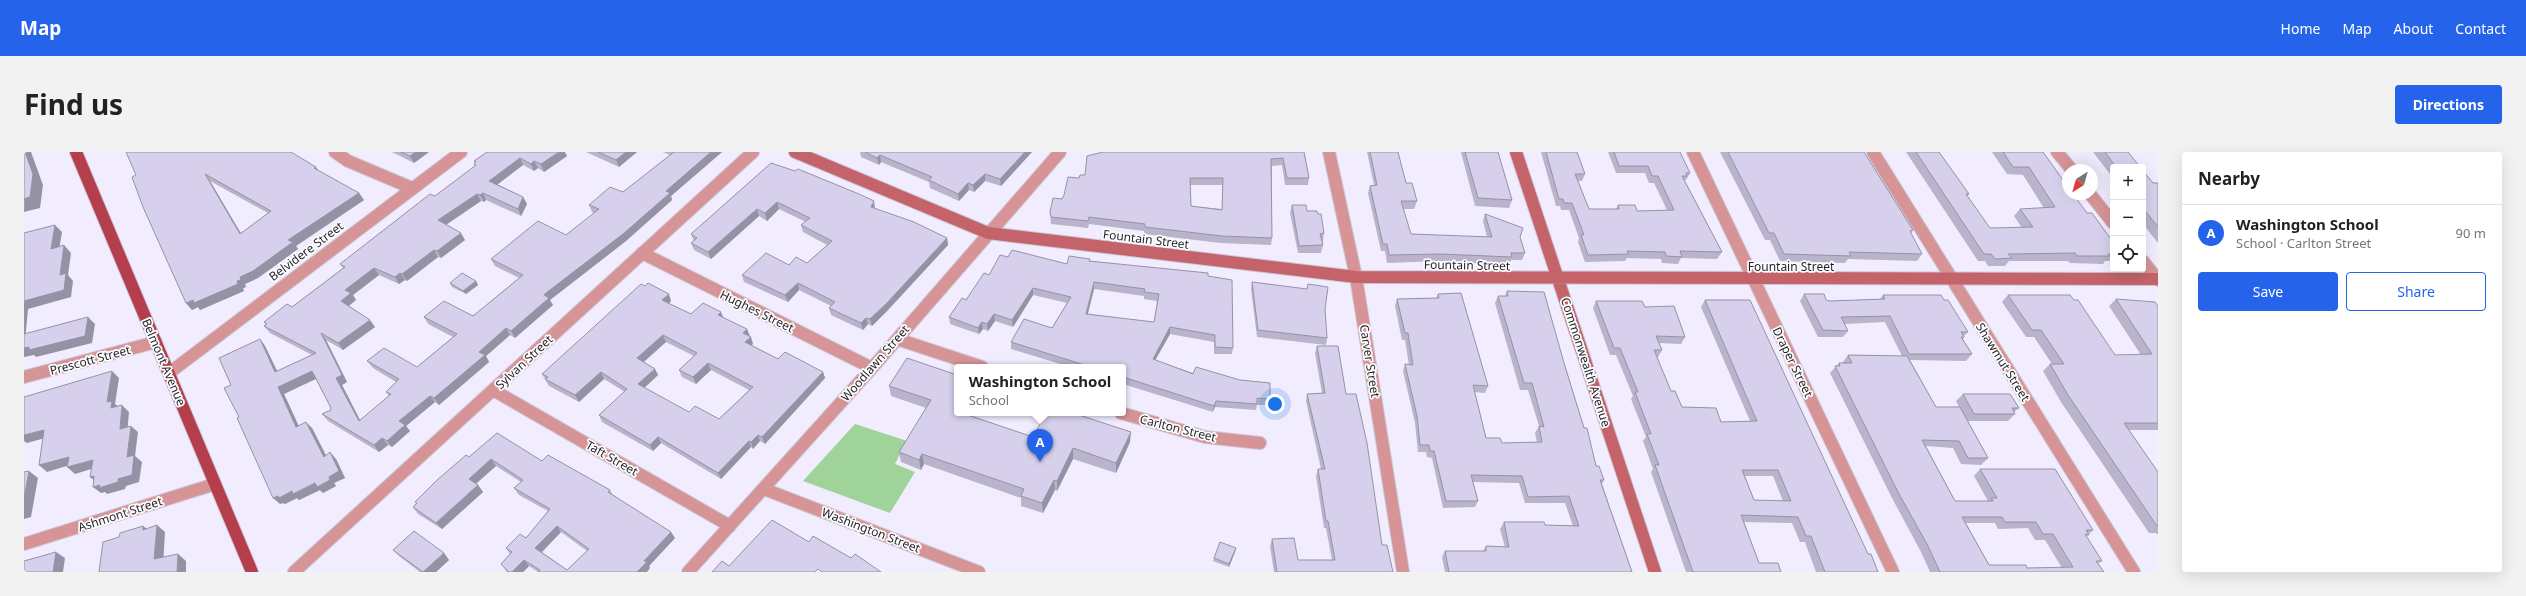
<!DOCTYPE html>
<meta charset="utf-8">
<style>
body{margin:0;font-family:"Noto Sans",sans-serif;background:#f2f2f2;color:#222}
.controls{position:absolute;right:12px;top:12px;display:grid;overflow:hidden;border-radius:4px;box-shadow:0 4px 16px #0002}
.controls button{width:36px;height:36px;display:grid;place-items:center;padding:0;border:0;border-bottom:1px solid #e0e0e0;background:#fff;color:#222;font:20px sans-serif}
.compass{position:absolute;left:2038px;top:12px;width:36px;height:36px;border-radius:50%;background:#fff;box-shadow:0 4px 16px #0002;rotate:217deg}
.you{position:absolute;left:1251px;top:252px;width:14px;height:14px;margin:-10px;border:3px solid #fff;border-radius:50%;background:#1a73e8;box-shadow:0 0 0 6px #1a73e833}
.badge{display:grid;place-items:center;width:26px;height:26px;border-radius:50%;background:#2563eb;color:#fff;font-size:13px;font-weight:700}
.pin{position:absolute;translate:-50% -33px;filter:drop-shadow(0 1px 2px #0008)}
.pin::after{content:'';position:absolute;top:21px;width:14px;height:12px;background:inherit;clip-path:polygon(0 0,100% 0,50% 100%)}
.popup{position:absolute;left:930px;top:212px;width:172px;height:52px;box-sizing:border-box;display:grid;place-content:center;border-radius:4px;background:#fff;filter:drop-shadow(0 1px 3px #0005);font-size:13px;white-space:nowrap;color:#767676}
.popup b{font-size:15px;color:#222}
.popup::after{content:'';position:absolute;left:50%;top:100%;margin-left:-8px;border:8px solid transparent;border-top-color:#fff}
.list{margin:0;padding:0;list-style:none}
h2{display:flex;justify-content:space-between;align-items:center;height:52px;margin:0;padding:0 16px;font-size:17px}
h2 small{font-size:13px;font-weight:400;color:#767676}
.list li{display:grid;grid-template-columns:26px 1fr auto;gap:12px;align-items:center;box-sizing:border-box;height:56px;padding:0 16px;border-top:1px solid #e0e0e0}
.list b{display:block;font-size:15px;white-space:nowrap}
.list p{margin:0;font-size:13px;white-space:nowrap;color:#767676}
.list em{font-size:13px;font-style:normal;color:#767676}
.actions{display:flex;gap:8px;padding:12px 16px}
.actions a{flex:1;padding:9px 0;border:1px solid #2563eb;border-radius:4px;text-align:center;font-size:14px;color:#2563eb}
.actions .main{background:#2563eb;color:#fff}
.icon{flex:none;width:22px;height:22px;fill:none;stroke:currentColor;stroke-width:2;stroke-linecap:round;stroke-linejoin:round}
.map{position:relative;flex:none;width:2134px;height:420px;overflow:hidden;border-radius:4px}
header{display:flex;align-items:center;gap:24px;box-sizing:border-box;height:56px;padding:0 20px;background:#2563eb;color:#fff}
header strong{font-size:19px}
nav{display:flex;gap:22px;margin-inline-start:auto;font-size:14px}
.intro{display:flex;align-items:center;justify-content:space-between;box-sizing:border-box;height:96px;padding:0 24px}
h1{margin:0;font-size:28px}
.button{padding:10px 18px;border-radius:4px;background:#2563eb;color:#fff;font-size:14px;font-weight:700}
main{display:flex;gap:24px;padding:0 24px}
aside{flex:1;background:#fff;border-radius:4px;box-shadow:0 4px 16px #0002}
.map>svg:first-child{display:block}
.green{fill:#9fd39a}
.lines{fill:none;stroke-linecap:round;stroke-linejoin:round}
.street-casing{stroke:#ccc8d8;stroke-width:14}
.secondary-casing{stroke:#ccc8d8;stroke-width:14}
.primary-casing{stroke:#ccc8d8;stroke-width:14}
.street{stroke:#d69496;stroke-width:12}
.secondary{stroke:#c4646a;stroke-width:12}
.primary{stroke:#b43e4c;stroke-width:12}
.wall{fill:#b9b3cb;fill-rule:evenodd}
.shaded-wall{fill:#9692a5}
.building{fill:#d7d0ec;stroke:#9692a5;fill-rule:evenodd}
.labels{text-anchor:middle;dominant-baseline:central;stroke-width:3.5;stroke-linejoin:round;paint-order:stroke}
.street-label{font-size:12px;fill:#221f29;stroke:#fdfdfd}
</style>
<header>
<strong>Map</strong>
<nav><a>Home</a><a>Map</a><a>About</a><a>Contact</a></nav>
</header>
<div class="intro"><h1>Find us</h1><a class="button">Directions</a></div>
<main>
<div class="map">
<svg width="2134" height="420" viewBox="0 0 2134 420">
<rect width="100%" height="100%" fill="#f1edfe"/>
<path class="green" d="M831,272L883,289L871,312L891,320L866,361L779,329Z"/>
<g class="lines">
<g class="street-casing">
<path id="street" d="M311,0L324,9L388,36
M1305,0L1332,125L1379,420
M1669,0L1869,420
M1849,0L2110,420
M2033,0L2048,18
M2066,42L2089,71
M618,101L848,216
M2119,109L2134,128
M873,187L958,215
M145,221L437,0
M0,225L132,190
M469,238L706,374
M1097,261L1181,285L1236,291
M740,337L955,420
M0,392L191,332
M270,420L729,0
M664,420L848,216L1036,0"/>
</g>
<g class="secondary-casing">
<path id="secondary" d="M771,0L964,81L1332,125L2134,127
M1492,0L1631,420"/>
</g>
<g class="primary-casing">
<path id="primary" d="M52,0L228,420"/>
</g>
<use href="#street" class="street"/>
<use href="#secondary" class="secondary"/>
<use href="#primary" class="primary"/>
</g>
<path class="wall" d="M368,0H405L390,11Z
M463,0L543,4L520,20L514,16L510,19L499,13L473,32L499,45L503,52L497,64L462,48L460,50L457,49L422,72L441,88L417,106L414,105L383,129L381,128L375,132L355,123L329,143L332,148L325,154L351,175L319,198L302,188L323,230L318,233L336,268L365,244L362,240L372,230L349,216L343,209L393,215L429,185L404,172L400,165L449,164L495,126L471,114L467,107L542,83L571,61L568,60L565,53L599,40L646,3L639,0H698L647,44L648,48L602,89L526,148L529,153L514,166L491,186L486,183L462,204L465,210L415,253L411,250L382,274L386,279L368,295L364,293L355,300L304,269L298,262L307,258L306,254L292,226L260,242L274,273L288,276L302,304L312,307L321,326L310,331L312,334L299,341L296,338L275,348L273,346L261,352L259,351L256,352L215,265L207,233L236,187L241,194L253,219L288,203L246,181L240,174L242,173L240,170L268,155L319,116L316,112L411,44L451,14L450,12L451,10L450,9Z
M562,0H613L595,15Z
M836,0H1008L977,34L961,29L950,40L945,38L935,49L906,36L905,30L857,10L855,13L837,5Z
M1280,0L1285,26L1284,33H1261L1258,13L1248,14V86L1247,93L1197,91L1120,82V79L1065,72L1064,76L1027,72L1026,60L1055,26L1061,23ZM1166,33H1198V57L1167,54Z
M1343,0H1374L1382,31L1393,49L1390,57H1379L1387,82L1463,85L1459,69L1461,62L1496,85L1501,101L1498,108H1487L1485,113L1414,109L1363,111L1361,99H1357L1344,41L1346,34L1350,33Z
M1437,0H1474L1488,48L1485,56L1451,54Z
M1517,0H1553L1561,22L1558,29H1554L1565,57H1592L1594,53L1613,59L1643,58L1630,31H1625L1621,21H1592L1584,0H1656L1666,21L1662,28H1661V29L1698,100L1693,107L1657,106L1654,112L1638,111L1637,107L1603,106L1601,109L1561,110L1554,90L1555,86L1545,58H1537L1536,54H1532Z
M1696,0H1840L1889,78L1887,81L1898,102L1893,109L1824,107L1821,111L1756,109L1746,88H1741Z
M1882,0H1915L1945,42L1943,45L1966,76H1998L1990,64L1996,57L2020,56L1999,23L1983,22L1968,0H2019L2059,56L2089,90V109H2081L2079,112L2046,111L2044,109H1985L1981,114H1964L1961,109H1954Z
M2069,0H2104L2116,15H2089V26Z
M747,11L851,57L923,86L924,93L864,158L848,174L844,172L839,178L807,163L805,156L807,154L775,138L764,150L720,130L718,123L765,113L783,111L803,93L779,80L777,73L782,70L755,57L743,69L735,64L687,107L670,98L667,91L670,89L667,82Z
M2119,19L2129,31H2134V91L2119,72Z
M295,20L335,41L340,48L272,94L274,97L234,126L221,132L222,135L219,136L220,139L176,158L174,155L168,158L162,151L112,23ZM186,29L244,61L217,81Z
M1268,53L1283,59L1300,81L1299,89H1298L1299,93L1297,101H1274L1266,61Z
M984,105L1043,112L1066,109L1184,124L1209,196L1208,202H1190V190L1146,182L1131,208L1246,247L1245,253H1233L1232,258L1191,255L1189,260L1099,232V215H1046L987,197V190L1028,176L1043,151L1009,143L989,175L971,169L964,179L959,177L955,182L926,172L925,165L965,123ZM1070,137L1120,144V147L1133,149L1130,170L1064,162Z
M452,129L454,133L442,142L428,135L426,131Z
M1228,130L1301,157L1303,186L1302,193L1233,185L1227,137Z
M1483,139L1540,211L1572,314L1580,328L1578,332L1608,420H1421L1418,405L1421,399H1459L1462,394L1481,395L1476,377L1480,370L1521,373L1549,374L1541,351H1501L1495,331L1449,330L1454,349L1451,355L1419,356L1408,306L1403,305L1402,300H1394L1391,271L1379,219L1381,212L1385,213L1381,188H1378L1371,154L1373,147L1412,146L1414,142L1464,234L1461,241L1450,240L1462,286L1478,291L1513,290L1511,281L1515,274L1504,238H1496L1471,151L1474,144H1481Z
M1780,142L1806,149L1856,147L1859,143L1920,148L1944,180L1940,184V185L1939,187L1948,202L1942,209L1886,208L1912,255H1935L1932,249L1939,242L1995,256L1990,260L1991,262L1984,269H1944L1964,306L1957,313L1937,312L1929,296L1902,294L1931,349H1964L1950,324L1956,317L2069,378L2062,385L2078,409L2074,411L2080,420H1906L1897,400L1868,346L1806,221L1815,211H1819V210L1824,203L1878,204L1861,170L1821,172L1824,179L1819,185H1794L1776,149ZM1942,371H1971L1974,377L2004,376L2011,388H2021L2038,416H2003L1965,413Z
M1984,143L2091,203H2117L2085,154L2092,147L2134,154V278H2105L2134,320V383L2132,381H2125L2037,250L2019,219L2026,212H2028L2010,185H2002L1978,150Z
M1681,148L1844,402L1854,420H1792L1781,390H1776L1768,371L1720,370L1735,411L1757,420H1662L1627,320L1629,317L1619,289L1622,285L1607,247L1609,244L1592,203H1586L1569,156L1572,149L1621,155L1661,185L1657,192L1635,191L1638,198L1634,205H1633L1647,239L1658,255L1697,270L1726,269L1677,155ZM1721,324H1749L1759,349L1730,348Z
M647,149L645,152L667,162L699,165L725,184L729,192L727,193L754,207L799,220L801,226L741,292L736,289L729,297L727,295L697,327L637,291L629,299L578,270L575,263L601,240L580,227L555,250L525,234L518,222ZM642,190L670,204L655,218L658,225L672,232L687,218L725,238L695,267L665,260L620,236L634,223L631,217L620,210Z
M1293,194L1322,242L1358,393L1369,420H1250L1246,394L1248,387L1274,408H1308L1302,376H1300L1292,324L1294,317H1297L1282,249L1283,242L1298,241L1291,201Z
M883,206L933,261H949L947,264L1009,285L1106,290L1092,321L1049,307L1033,339L1031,338L1019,361L997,354V346L900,312L897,318L877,310L875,300L902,256L867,244L865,234Z
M445,305L518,309L586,338L589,343L651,386L625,414L626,416L514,420L505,414L499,420H483L477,412L486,402L482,396L502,386L524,359L495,343L490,336L497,330L472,314L452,332L454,333L459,340L418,377L394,362L389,355L393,352L391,350ZM537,380L563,399L543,418L518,400Z
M1212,396L1211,400L1205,415L1189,409L1190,406Z
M369,398L420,401L425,408L412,420H396L375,404Z"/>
<path class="shaded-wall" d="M1,0H7L19,33L16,56L0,60Z
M392,0H405L390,11L386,4Z
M535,0H541L543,4L520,20L517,12Z
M602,0H613L595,15L592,8Z
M687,0H698L647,44L648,48L602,89L526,148L529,153L491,186L487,179L522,141Z
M1001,0H1008L977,34L976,27Z
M856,3L857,10L855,13L853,6Z
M496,6L499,13L469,36L465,29Z
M510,9L514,16L510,19L507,12Z
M292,15L297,22L290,16Z
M181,22L186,29L221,89L216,82Z
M961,22V29L950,40L949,33Z
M944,31L945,38L935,49L934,42Z
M335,41L340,48L272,94L274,97L234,126L221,132L222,135L219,136L220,139L176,158L174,155L168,158L162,151L213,129L216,125L264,88Z
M459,41L462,48L460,50L456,43Z
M453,42L457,49L419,75L414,68Z
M499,45L503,52L497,64L494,57Z
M850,49L851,56L847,55Z
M753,50L755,57L743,69L741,61Z
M733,57L735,64L687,107L684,100Z
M31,73L38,80L34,104L27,97Z
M437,81L441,88L417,106L413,99Z
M923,86L924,93L864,158L848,174L846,167Z
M40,93L47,101L44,123L49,129L47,145L4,157L1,190L0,189V149L36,123Z
M410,98L414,105L383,129L378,122Z
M350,116L355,123L329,143L332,148L322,156L317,149L321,138Z
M376,121L381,128L375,132L371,125Z
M452,129L454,133L442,142L439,139Z
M1070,130V137L1062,168V162Z
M774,131L775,138L764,150L761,143Z
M1009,136V143L989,175L988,168Z
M645,142L647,149L641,155L638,148Z
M697,160L700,167L694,163Z
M970,162L971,169L964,179L963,172Z
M64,165L71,172L68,191L12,205L10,203L0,205V196Z
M842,166L844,172L839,178L837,171Z
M346,168L351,175L319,198L314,191Z
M958,170L959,177L955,182L954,176Z
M1146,175V182L1128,214L1129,207Z
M482,176L486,183L462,204L465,210L415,253L410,246L455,200Z
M723,177L726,184L719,181Z
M297,181L302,188L323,230L318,233L340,276L335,269L312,226Z
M639,183L642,190L616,213L613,206Z
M727,185L729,192L724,197L721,190Z
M236,187L241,194L257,227L251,220Z
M684,211L687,218L672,232L669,225Z
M631,217L634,223L617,239L614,232Z
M88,219L95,226L91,252L95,255L87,256L83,250Z
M288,219L294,226L260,242L278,281L272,275L254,235Z
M577,220L580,227L555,250L551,243Z
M799,220L801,226L741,292L738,285Z
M406,244L411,250L382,274L386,279L368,295L363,289L375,269Z
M1192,249L1191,255L1189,260L1190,254Z
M98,253L105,260L103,283L96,277Z
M941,261H949L942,272L941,262Z
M282,270L288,276L306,311L300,305Z
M107,274L114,280L111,304L118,310L115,330L102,334L101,337L83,342L81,340L77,341L69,335L94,327L103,305Z
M20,278L28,284L3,291L0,289V283Z
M1107,280L1106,290L1092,321V311Z
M734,283L736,289L729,297L727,290Z
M634,285L637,291L629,299L626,293Z
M358,286L364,293L355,300L350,293Z
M725,289L727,295L697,327L694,321Z
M1049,296V307L1033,339V329Z
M306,300L312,307L321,326L310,331L312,334L299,341L296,338L275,348L273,346L261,352L259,351L256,352L249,346L291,331L305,325Z
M898,302L900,312L897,318L895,308Z
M45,305L52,311L23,320L15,313Z
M467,307L472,314L450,333L445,327Z
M69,308L77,314L51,322L43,315Z
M5,319L14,326L7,365L0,367V346Z
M70,324L74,332L66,325Z
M1030,328L1031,338L1019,361L1018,351Z
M454,333L459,340L418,377L412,371Z
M133,373L141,380L139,414L130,407Z
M119,374L127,380L119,378Z
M533,374L537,380L516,402L511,396Z
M647,380L651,386L625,414L626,416L623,420H613L620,409Z
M1212,396L1211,400L1205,415V412Z
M32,400L41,406L39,420H29Z
M420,401L425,408L412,420H399Z
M154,402L162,409V420H153Z
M500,408L505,414L499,420H488Z"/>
<path class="building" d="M0,0H1L9,22L6,45L0,47Z
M102,0H267L292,15L290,16L335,41L264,88L269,90L229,119L216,125L217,128L213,129L214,132L170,151L169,148L162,151L119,55L108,25L112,23ZM181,22L247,59L216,82Z
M377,0H392L386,4Z
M463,0H535L517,12L510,9L507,12L496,6L465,29L499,45L494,57L459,41L456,43L453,42L414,68L437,81L413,99L410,98L378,122L376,121L371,125L350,116L321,138L327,141L317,149L346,168L314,191L297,181L318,223L312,226L335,269L367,242L362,240L375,227L343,209L360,196L393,215L433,182L400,165L420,149L449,164L499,123L467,107L514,69L542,83L575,57L565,53L586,35L599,40L650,0H687L642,39L646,41L599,82L522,141L520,143L525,146L510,159L487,179L482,176L455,200L461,203L410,246L406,244L375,269L381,273L363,289L358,286L350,293L298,262L307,258L306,254L288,219L254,235L272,275L282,270L300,305L306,300L315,319L305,325L306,328L293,335L291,331L269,342L268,339L255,346L254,344L249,346L213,266L215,265L200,236L207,233L195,206L236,187L251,220L292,201L240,174L243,172L240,170L263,152L268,155L321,115L316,112L406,42L411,44L452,13L450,12L452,10L450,9Z
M574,0H602L592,8Z
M841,0H1001L976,27L961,22L949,33L944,31L934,42L905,28L908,25L856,3L853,6Z
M1079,0H1280L1285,26H1263L1259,6L1247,7L1248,86L1198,84L1121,75V72L1065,65L1064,69L1027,65L1026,60L1029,46L1038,47L1040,43L1044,25L1055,26L1056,23H1061L1063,4ZM1166,26H1199L1198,58L1167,54Z
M1346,0H1374L1382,31H1388L1393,49H1377L1387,82L1468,85L1461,62L1499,76L1496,85L1501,101H1487L1488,105L1416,102L1365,103L1363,92H1359L1346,34L1353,33Z
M1441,0H1474L1488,48L1454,46Z
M1522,0H1553L1561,22H1551L1565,57H1595L1594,53H1611L1613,59L1650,58L1634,24H1628L1624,14H1595L1590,0H1656L1666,21H1662L1663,24H1658L1698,100L1656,99L1658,105L1642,104L1641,100L1603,99L1605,102L1564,103L1557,83H1560L1548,51H1540L1539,47H1535Z
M1704,0H1840L1889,78L1886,79L1898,102L1825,100L1827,104L1760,102L1750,81H1745Z
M1892,0H1915L1945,42H1942L1966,76L2009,75L1996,57L2031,55L2005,15H1989L1979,0H2019L2044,35V42H2049L2063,61H2068L2089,90V102H2084L2086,104H2053L2051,101L1984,102L1988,106L1971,107L1967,102H1960Z
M2081,0H2104L2116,15H2092Z
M747,11L771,19L774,17L835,42L850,49L847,55L890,70L923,86L863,151L846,167L842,166L837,171L805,156L811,150L774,131L761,143L718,123L742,101L765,113L772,105L783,111L808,89L777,73L786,66L753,50L741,61L733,57L684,100L667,91L673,86L667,82Z
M2119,19L2129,31H2134V75L2119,56Z
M1268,53H1282L1283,59H1293L1294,62H1297L1300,81L1296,82L1299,93L1275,94Z
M31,73L27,97L40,93L36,123L42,121L40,138L0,149V81Z
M988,98L1043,112L1045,104L1066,107L1065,109L1184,121V124L1208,128L1209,196L1191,195V183L1146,175L1129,207L1169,222L1172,215L1216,228L1246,231V247L1233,246V252L1192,249L1190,254L1099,225V215H1067L987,190L1000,167L1028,176L1047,145L1009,136L988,168L970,162L963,172L958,170L954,176L925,165L938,146L942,148L960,121L965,123L976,103L984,105ZM1070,130L1121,137L1120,140L1135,142L1130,170L1062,162Z
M438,121L452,129L439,139L426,131Z
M1228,130L1283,137L1284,132L1304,135L1301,157L1303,186L1234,178Z
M624,131L645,142L638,148L667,162L679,151L697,160L694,163L723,177L719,181L727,185L721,190L754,207L761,200L799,220L738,285L734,283L727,290L725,289L694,321L634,285L626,293L575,263L603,237L577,220L551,243L521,227L524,225L518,222L617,132L621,134ZM639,183L673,201L655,218L669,225L684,211L729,235L695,267L671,254L665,260L614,232L631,217L613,206Z
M1483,139L1520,140L1540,211L1560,276H1563L1572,314H1575L1580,328H1576L1608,420H1425L1421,399H1462V394L1485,395L1480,370H1520L1521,373L1555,374L1545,344L1504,345L1498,324L1447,323L1454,349H1422L1410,299H1406L1405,293H1396L1393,264L1381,212L1389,213L1384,181H1381L1373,147L1415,146L1414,142L1437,141L1464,234L1449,233L1462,286H1476L1478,291L1518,290L1515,274L1520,275L1508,231H1500L1474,144H1484Z
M1780,142H1800L1802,148L1806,149L1861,147L1859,143H1917L1920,148H1924L1944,180H1937L1940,185H1937L1948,202H1885L1866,164L1817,165L1824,179L1799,178Z
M1984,143H2046L2050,148H2054L2091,203L2128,202L2092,147L2131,150L2134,154V271H2100L2134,320V374H2133L2044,243L2026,212H2040L2017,178H2008Z
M1681,148H1726L1844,402H1847L1854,420H1801L1787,384H1782L1774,365L1717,363L1735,411H1754L1757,420H1669L1631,313H1635L1623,282H1627L1611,240H1614L1596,196H1590L1572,149H1618L1621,155L1650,154L1661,185L1632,184L1638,198H1630L1647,239H1651L1658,255L1692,256L1697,270L1733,269ZM1718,318H1754L1767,349L1730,348Z
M64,165L61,184L5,198V195L0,196V182Z
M1293,194H1314L1322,242H1332L1343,291L1358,393H1363L1369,420H1253L1248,387L1270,386L1274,408H1311L1304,369H1302L1294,317H1301L1283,242L1301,241Z
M1824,203L1883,204L1912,255H1936L1964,306H1944L1935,289L1898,288L1931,349H1969L1967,346H1973L1956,317H2031L2069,378H2062L2065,383L2061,382L2078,409H2072L2080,420H1916L1904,394L1874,340L1811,214H1816L1815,211H1828ZM1938,365H1978L1981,370H2012L2019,382H2029L2049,415L2003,416L2002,413H1965Z
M883,206L933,223V261H941V262L1009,285L1022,261H1049L1107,280L1092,311L1049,296L1033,329L1030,328L1018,351L997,344L1000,337L898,302L895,308L875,300L907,248L865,234Z
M88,219L83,250L88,249L87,256L98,253L96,277L107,274L103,305L110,303L108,323L94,327V330L75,336L76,333L69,335L70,324L66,325L69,308L43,315L45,305L15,313L20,278L0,283V245Z
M1939,242H1986L1995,256H1988L1991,262H1950Z
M473,281L518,309L524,303L586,338L584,340L647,380L620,409L623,410L613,420H514L516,418L500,408L488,420H485L477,412L488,400L482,396L496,382L502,386L526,357L490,336L499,328L467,307L445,327L454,333L412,371L389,355L393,351L391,350L412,329L442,303L445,305ZM533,374L565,397L543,418L511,396Z
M5,319L0,346V320Z
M748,368L785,390L789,384L827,406L831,402L857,420H798L794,417L791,420H688L698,409L705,414Z
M133,373L130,407L154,402L153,420H75L79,390L95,385L96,381L119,374V378Z
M390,379L420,401L399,420L369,398Z
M1196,390L1212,396L1205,412L1190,406Z
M32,400L29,420H0V409Z"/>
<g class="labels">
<g class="street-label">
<text transform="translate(1122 87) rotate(7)">Fountain Street</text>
<text transform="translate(282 99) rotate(-37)">Belvidere Street</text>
<text transform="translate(1443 113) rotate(1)">Fountain Street</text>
<text x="1767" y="114">Fountain Street</text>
<text transform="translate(733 159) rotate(26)">Hughes Street</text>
<text transform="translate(66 208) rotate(-15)">Prescott Street</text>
<text transform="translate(1346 209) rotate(81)">Carver Street</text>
<text transform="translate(140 210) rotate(67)">Belmont Avenue</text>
<text transform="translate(500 210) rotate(-43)">Sylvan Street</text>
<text transform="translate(1562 210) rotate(72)">Commonwealth Avenue</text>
<text transform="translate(1769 210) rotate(64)">Draper Street</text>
<text transform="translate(1979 210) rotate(58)">Shawmut Street</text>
<text transform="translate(851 211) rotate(-49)">Woodlawn Street</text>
<text transform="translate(1154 276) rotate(14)">Carlton Street</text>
<text transform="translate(588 306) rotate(30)">Taft Street</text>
<text transform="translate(96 362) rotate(-18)">Ashmont Street</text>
<text transform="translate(847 378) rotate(21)">Washington Street</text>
</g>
</g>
</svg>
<div class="controls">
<button>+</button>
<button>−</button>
<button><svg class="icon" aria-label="locate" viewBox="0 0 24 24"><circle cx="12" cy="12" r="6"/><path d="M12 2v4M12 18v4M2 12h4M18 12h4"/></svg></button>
</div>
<svg class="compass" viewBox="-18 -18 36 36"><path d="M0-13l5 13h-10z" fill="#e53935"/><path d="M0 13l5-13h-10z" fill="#767676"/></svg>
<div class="you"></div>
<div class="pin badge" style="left:1016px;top:310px">A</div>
<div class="popup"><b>Washington School</b>School</div>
</div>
<aside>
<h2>Nearby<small></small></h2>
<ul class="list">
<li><span class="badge">A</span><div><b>Washington School</b><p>School · Carlton Street</p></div><em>90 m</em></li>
</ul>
<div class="actions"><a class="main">Save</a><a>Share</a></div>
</aside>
</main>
